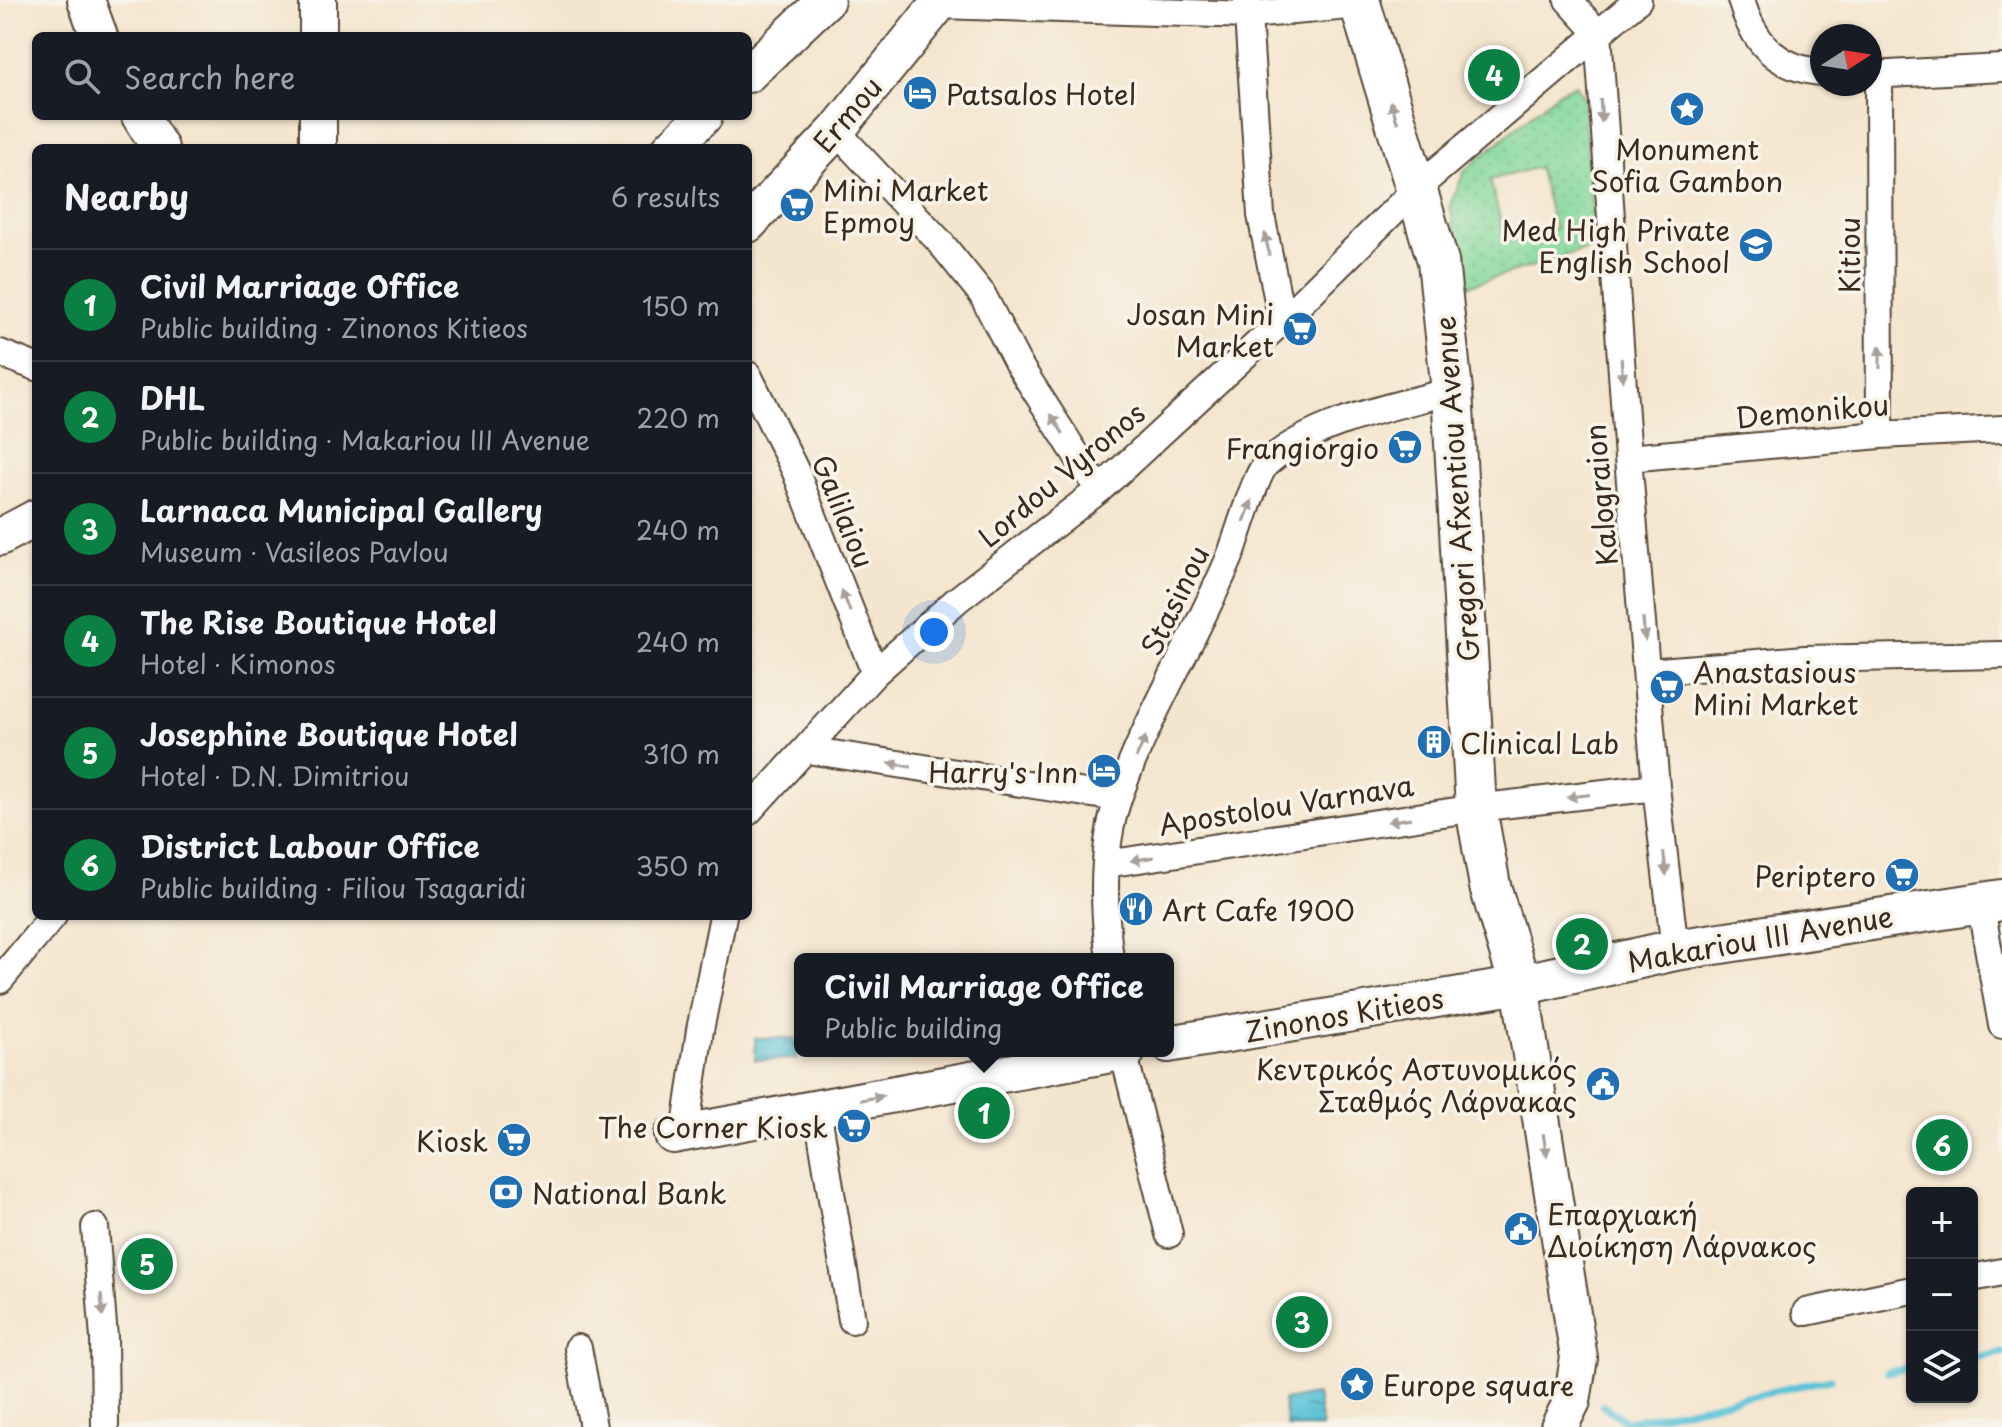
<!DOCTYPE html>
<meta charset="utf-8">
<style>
body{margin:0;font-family:"Playpen Sans",sans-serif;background:#20242c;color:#f1f3f6}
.controls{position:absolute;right:24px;bottom:24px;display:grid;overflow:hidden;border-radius:12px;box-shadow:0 2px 6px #0004}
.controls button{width:72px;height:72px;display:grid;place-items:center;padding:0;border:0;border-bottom:2px solid #363941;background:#171b24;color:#f1f3f6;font:40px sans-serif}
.compass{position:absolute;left:1810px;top:24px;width:72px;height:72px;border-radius:50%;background:#171b24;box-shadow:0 2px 6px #0004;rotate:78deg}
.you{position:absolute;left:934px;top:632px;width:28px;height:28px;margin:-20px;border:6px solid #fff;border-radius:50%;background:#1a73e8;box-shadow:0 0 0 12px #1a73e833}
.badge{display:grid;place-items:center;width:52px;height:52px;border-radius:50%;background:#0b8043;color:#fff;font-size:26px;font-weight:700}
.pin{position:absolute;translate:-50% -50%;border:4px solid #fff;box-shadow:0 2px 8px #0006}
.popup{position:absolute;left:794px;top:953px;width:380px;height:104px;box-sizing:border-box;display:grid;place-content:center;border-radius:12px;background:#171b24;filter:drop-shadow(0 2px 6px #0005);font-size:26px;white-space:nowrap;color:#9ea1a6}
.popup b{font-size:30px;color:#f1f3f6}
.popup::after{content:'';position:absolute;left:50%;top:100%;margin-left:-16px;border:16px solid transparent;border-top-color:#171b24}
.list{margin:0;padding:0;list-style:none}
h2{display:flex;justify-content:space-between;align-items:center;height:104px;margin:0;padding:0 32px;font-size:34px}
h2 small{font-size:26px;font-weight:400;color:#9ea1a6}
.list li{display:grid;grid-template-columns:52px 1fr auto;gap:24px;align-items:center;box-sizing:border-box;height:112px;padding:0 32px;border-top:2px solid #363941}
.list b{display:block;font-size:30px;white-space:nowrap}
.list p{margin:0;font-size:26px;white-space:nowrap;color:#9ea1a6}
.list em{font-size:26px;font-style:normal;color:#9ea1a6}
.icon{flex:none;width:44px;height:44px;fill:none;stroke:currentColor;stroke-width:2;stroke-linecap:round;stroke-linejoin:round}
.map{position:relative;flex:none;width:2002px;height:1427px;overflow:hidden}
.search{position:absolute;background:#171b24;box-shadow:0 2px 6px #0004;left:32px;top:32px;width:720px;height:88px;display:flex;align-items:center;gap:20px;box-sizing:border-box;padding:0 28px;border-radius:12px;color:#9ea1a6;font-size:30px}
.panel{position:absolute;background:#171b24;box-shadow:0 2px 6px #0004;left:32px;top:144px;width:720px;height:776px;border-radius:12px}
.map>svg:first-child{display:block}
.garden{fill:url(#garden-dots);stroke:#5f815c;stroke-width:2;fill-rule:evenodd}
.water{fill:url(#water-ripples);stroke:#4b767a;stroke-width:2}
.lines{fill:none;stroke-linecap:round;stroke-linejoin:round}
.stream{stroke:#5bc3d7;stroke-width:7}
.street-casing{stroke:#574638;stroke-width:30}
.secondary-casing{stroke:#574638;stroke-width:40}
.primary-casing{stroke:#574638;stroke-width:44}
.street{stroke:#fff;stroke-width:26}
.secondary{stroke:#fff;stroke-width:36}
.primary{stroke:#fff;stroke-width:40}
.oneway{fill:#a79f9a}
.labels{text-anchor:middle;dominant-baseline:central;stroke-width:7;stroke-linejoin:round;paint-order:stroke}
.poi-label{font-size:28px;fill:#3b2a1e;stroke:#f7f3e8;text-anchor:start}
.street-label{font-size:28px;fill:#3b2a1e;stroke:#f7f3e8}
</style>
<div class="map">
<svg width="2002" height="1427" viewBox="0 0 2002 1427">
<defs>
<pattern id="garden-dots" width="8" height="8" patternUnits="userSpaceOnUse" patternTransform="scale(2)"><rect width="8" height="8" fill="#83d89b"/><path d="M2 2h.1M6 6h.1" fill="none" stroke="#72ba85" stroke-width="1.8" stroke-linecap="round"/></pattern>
<pattern id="water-ripples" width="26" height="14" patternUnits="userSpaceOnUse" patternTransform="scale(2)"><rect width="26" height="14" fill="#5bc3d7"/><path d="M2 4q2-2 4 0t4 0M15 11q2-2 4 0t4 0" fill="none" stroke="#4c9fae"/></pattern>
</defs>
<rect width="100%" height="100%" fill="#f7f3e8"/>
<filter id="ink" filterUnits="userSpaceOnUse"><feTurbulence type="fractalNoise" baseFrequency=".0125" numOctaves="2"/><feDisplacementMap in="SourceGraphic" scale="16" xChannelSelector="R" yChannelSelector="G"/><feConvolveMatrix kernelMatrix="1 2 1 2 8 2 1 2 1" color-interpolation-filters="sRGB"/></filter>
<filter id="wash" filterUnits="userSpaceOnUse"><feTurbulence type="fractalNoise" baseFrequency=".006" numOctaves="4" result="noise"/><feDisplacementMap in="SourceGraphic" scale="32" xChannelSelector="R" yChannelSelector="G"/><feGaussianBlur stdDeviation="1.8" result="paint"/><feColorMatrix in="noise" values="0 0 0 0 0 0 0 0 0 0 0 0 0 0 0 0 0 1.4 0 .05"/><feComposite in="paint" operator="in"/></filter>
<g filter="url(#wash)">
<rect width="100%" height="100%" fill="#f4e5ce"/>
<path class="garden" d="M1575,85L1583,96L1595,247L1464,287L1450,205L1465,170L1560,91ZM1538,167L1555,229L1506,242L1490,180Z"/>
<path class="water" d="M755,1038H795L796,1059L755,1060Z
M1317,1395L1322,1427H1287L1283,1400Z"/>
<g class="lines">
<path class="stream" d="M1972,1358L2002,1353
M1887,1372L1912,1368
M1603,1406L1627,1422L1831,1379"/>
</g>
</g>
<g filter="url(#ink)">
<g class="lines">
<g class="street-casing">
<path id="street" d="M1247,0L1261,215L1282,321
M1568,0L1598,33L1628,458L1656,787L1675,950
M1741,0C1753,42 1777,69 1822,72
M938,5L1249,15L1360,5
M1870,75L2002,68
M1879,75L1880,435
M836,131L940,242L982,294L1017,362L1099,490
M0,353L36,367
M748,375L795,470L875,673
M1628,458L1880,435L2002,429
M1648,672L1805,659L2002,655
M807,750L1118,798
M748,812L875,673L957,600L1099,490L1282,321L1418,187L1638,0
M1106,864L1476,808L1656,787
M1980,902L2002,1025
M1110,959C1103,907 1101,847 1119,796C1148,714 1195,639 1229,559C1237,540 1255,474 1267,463C1312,422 1394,406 1452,391
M0,980L53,916
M1123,1051L1169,1234
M817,1108L852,1320
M685,1133L700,1030L723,916
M95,1227L104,1338L105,1427
M1972,1278L2002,1272
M1806,1312L1912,1290
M578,1348L593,1427"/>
</g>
<g class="secondary-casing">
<path id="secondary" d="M86,0L99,36
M318,36V0
M748,74L826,0
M140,116L160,148
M318,116V148
M671,148L704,116
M748,224L836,131L942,0
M0,537L36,518
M1168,1044L1520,985L1579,1358L1572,1401L1559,1427
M673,1135L1127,1051"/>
</g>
<g class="primary-casing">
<path id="primary" d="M1359,0L1438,261L1452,391L1476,808L1490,886L1520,985L1675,950L2002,900"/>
</g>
<use href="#street" class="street"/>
<use href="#secondary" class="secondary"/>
<use href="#primary" class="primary"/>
</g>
<defs><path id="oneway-solid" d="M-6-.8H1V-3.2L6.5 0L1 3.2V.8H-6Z" transform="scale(2)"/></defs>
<g class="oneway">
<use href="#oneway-solid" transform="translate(1601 111) rotate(87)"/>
<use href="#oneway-solid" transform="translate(1394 112) rotate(-108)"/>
<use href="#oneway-solid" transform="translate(1267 244) rotate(-101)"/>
<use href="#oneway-solid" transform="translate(1880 357) rotate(-90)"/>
<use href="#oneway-solid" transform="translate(1622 370) rotate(86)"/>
<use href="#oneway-solid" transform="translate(1057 424) rotate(-123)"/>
<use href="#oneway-solid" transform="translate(1248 511) rotate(-71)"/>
<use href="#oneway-solid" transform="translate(846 601) rotate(-111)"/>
<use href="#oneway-solid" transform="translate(1644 629) rotate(84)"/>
<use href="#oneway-solid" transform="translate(1141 747) rotate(-66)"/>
<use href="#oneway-solid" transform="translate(900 765) rotate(-170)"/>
<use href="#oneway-solid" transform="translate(1578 796) rotate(173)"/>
<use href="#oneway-solid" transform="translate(1399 820) rotate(171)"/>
<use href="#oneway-solid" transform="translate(1142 859) rotate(171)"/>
<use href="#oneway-solid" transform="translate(1665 864) rotate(83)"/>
<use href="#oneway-solid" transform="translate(872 1098) rotate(-11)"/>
<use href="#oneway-solid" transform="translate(1545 1145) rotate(81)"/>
<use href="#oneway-solid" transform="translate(102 1305) rotate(85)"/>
</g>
</g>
<defs>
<g id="hotel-disc" transform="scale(1.8)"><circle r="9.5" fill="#1f6fb2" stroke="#f7f3e8"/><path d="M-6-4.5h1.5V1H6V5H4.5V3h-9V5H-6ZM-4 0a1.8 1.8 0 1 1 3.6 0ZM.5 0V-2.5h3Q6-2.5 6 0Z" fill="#fff"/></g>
<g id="sight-disc" transform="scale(1.8)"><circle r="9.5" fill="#1f6fb2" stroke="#f7f3e8"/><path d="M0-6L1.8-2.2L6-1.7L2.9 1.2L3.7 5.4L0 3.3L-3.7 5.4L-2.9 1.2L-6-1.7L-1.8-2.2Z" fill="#fff"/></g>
<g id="supermarket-disc" transform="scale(1.8)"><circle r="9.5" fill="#1f6fb2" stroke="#f7f3e8"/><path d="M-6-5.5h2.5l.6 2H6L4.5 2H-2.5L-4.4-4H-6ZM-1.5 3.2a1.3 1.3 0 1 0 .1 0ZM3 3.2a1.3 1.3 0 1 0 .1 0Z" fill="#fff"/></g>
<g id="school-disc" transform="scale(1.8)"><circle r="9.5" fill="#1f6fb2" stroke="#f7f3e8"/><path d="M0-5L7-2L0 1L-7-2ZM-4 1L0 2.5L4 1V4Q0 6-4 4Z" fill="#fff"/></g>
<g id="building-disc" transform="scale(1.8)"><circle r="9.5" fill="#1f6fb2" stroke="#f7f3e8"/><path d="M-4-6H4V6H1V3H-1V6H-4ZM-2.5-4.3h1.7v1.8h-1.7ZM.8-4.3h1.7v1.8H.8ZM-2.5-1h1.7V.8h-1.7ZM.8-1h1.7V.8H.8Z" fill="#fff"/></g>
<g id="restaurant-disc" transform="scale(1.8)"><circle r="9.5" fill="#1f6fb2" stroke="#f7f3e8"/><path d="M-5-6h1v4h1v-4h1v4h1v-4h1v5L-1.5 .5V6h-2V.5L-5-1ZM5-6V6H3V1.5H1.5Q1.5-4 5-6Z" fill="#fff"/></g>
<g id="civic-disc" transform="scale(1.8)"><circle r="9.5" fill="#1f6fb2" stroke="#f7f3e8"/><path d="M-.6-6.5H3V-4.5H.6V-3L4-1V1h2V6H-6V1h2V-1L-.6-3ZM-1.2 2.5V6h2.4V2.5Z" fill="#fff"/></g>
<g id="bank-disc" transform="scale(1.8)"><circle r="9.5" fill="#1f6fb2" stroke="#f7f3e8"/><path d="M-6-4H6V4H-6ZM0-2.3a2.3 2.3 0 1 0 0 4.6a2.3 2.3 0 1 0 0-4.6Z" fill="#fff"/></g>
</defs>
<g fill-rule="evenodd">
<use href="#hotel-disc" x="920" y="93"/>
<use href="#sight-disc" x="1687" y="109"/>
<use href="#supermarket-disc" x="797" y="205"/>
<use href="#school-disc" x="1756" y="245"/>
<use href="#supermarket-disc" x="1300" y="329"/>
<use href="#supermarket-disc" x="1405" y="447"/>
<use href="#supermarket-disc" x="1667" y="687"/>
<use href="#building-disc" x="1434" y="742"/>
<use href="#hotel-disc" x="1104" y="771"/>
<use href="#supermarket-disc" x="1902" y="875"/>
<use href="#restaurant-disc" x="1136" y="909"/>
<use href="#civic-disc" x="1603" y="1084"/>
<use href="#supermarket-disc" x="854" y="1126"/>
<use href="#supermarket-disc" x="514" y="1140"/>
<use href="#bank-disc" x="506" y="1192"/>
<use href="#civic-disc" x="1521" y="1229"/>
<use href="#sight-disc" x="1357" y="1384"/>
</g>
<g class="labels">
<g class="poi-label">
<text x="946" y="93">Patsalos Hotel</text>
<text x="1687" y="148" text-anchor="middle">Monument<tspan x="1687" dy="32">Sofia Gambon</tspan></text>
<text x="823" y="189">Mini Market<tspan x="823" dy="32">Epmoy</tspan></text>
<text x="1730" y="229" text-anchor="end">Med High Private<tspan x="1730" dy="32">English School</tspan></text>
<text x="1274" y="313" text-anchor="end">Josan Mini<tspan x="1274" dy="32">Market</tspan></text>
<text x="1379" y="447" text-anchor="end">Frangiorgio</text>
<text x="1693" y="671">Anastasious<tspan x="1693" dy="32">Mini Market</tspan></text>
<text x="1460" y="742">Clinical Lab</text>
<text x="1078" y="771" text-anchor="end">Harry's Inn</text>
<text x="1876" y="875" text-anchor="end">Periptero</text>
<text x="1162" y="909">Art Cafe 1900</text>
<text x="1577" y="1068" text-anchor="end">Κεντρικός Αστυνομικός<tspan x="1577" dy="32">Σταθμός Λάρνακας</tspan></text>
<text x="828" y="1126" text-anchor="end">The Corner Kiosk</text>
<text x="488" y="1140" text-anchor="end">Kiosk</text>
<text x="532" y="1192">National Bank</text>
<text x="1547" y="1213">Επαρχιακή<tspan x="1547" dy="32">Διοίκηση Λάρνακος</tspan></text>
<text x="1383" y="1384">Europe square</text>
</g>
<g class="street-label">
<text transform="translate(847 114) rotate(-50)">Ermou</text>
<text transform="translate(1848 255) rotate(-90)">Kitiou</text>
<text transform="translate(1812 410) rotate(-5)">Demonikou</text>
<text transform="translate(1061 474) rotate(-40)">Lordou Vyronos</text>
<text transform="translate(1456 489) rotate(-94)">Gregori Afxentiou Avenue</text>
<text transform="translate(1600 495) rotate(-95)">Kalograion</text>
<text transform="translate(844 511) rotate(68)">Galilaiou</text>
<text transform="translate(1174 600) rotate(-64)">Stasinou</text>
<text transform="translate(1286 804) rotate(-9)">Apostolou Varnava</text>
<text transform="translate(1760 938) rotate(-10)">Makariou III Avenue</text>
<text transform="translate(1344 1014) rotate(-10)">Zinonos Kitieos</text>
</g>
</g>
</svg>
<div class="controls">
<button>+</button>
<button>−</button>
<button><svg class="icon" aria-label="layers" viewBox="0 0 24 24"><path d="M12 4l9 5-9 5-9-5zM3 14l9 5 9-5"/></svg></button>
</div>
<svg class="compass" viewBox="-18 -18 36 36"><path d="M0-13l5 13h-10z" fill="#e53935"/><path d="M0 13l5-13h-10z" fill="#9ea1a6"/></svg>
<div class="you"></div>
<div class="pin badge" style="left:984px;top:1113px">1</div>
<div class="popup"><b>Civil Marriage Office</b>Public building</div>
<div class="pin badge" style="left:1582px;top:944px">2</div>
<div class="pin badge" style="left:1302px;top:1322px">3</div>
<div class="pin badge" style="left:1494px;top:75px">4</div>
<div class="pin badge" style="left:147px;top:1264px">5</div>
<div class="pin badge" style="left:1942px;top:1145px">6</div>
<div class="search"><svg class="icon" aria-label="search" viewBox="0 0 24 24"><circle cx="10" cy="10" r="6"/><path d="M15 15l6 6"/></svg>Search here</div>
<section class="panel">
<h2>Nearby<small>6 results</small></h2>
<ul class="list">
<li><span class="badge">1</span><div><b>Civil Marriage Office</b><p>Public building · Zinonos Kitieos</p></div><em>150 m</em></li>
<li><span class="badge">2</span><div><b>DHL</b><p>Public building · Makariou III Avenue</p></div><em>220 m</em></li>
<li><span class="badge">3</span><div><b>Larnaca Municipal Gallery</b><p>Museum · Vasileos Pavlou</p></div><em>240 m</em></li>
<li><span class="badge">4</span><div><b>The Rise Boutique Hotel</b><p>Hotel · Kimonos</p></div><em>240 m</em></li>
<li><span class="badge">5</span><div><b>Josephine Boutique Hotel</b><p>Hotel · D.N. Dimitriou</p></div><em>310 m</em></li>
<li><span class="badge">6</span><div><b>District Labour Office</b><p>Public building · Filiou Tsagaridi</p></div><em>350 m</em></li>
</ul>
</section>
</div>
